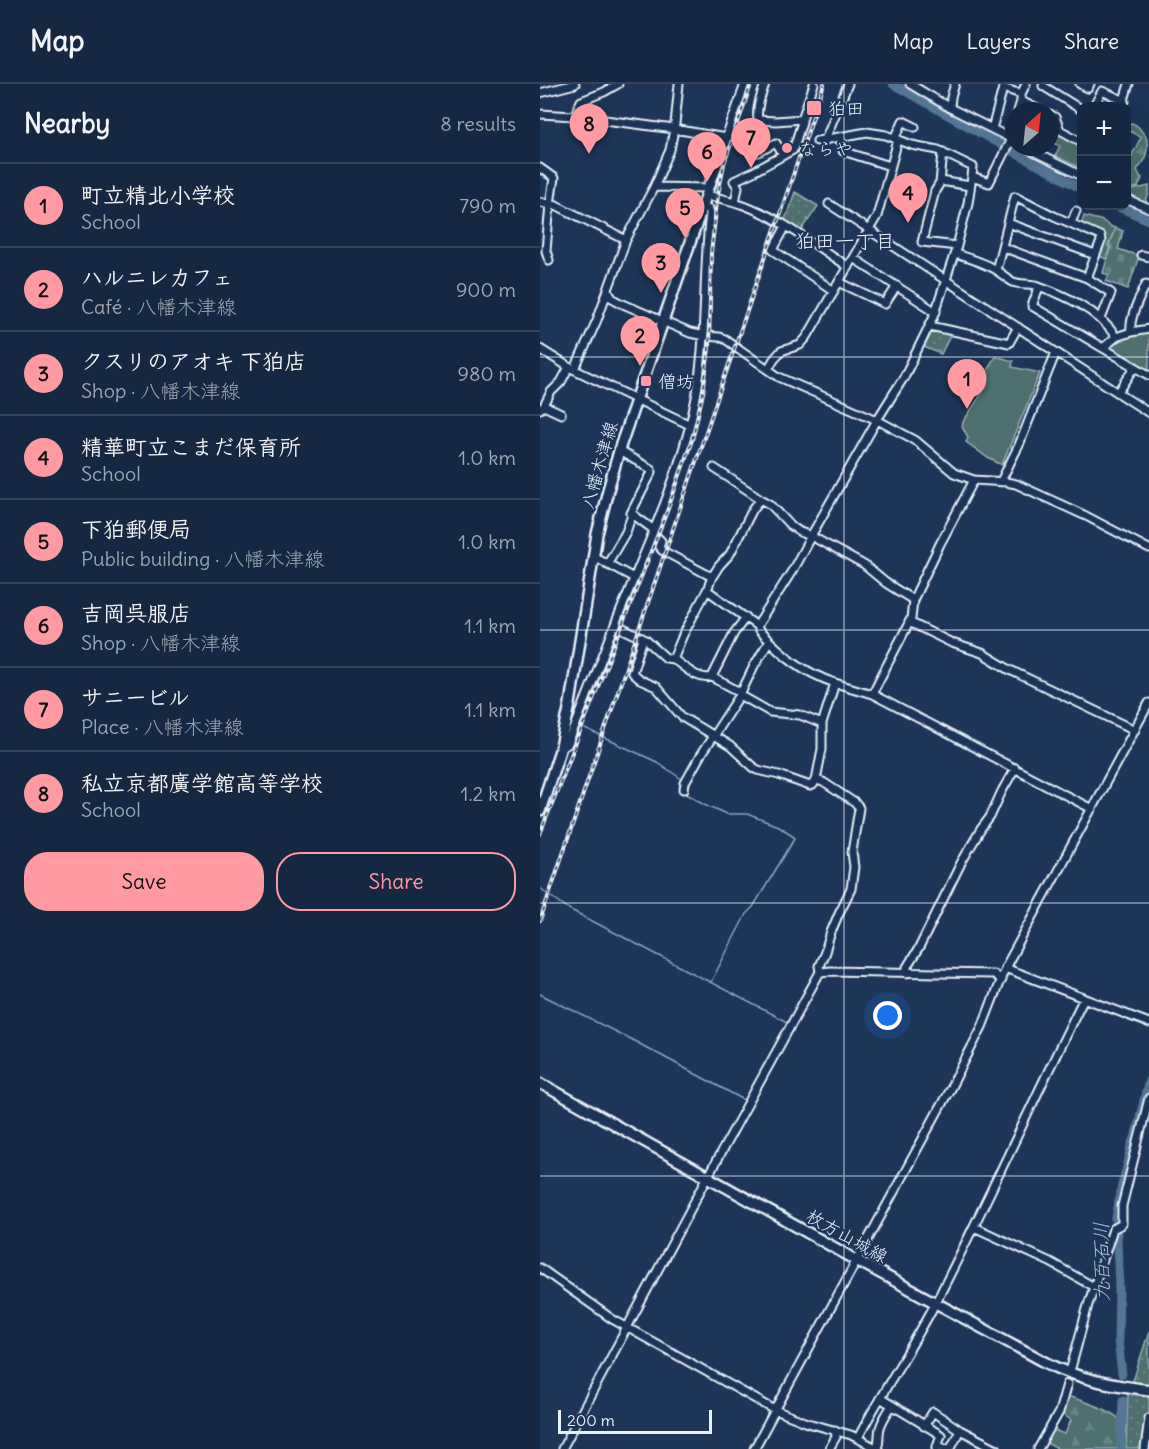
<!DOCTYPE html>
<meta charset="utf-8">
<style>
body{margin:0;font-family:Delius,"Klee One",sans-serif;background:#23344c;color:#f1f3f6}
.controls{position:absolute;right:18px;top:18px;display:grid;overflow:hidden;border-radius:12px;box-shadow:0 6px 24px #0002}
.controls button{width:54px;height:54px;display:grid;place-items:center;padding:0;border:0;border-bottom:2px solid #35445a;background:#162841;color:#f1f3f6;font:30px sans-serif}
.compass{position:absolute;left:465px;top:18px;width:54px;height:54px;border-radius:50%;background:#162841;box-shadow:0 6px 24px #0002;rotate:27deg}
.scale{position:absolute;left:18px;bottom:15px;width:154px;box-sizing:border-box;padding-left:6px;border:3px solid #e8f1f8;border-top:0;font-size:16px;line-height:21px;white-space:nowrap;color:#e8f1f8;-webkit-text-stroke:4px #1d3557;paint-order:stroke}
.you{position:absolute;left:348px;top:932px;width:21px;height:21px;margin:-15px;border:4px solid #fff;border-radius:50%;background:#1a73e8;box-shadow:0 0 0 9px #1a73e833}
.badge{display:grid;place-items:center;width:39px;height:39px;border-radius:50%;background:#ff9aa2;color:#111;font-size:20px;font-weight:700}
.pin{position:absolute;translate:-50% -50px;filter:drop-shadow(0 2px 3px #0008)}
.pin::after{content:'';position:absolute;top:32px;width:21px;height:18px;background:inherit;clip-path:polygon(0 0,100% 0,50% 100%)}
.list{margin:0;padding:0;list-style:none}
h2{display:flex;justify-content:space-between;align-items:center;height:78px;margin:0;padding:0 24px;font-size:26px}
h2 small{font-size:20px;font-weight:400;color:#9ea6b1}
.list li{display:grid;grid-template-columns:39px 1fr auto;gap:18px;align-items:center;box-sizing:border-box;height:84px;padding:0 24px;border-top:2px solid #35445a}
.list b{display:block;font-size:22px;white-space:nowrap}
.list p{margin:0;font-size:20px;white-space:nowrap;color:#9ea6b1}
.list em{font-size:20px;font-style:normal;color:#9ea6b1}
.actions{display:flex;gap:12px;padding:18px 24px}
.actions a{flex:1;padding:14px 0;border:2px solid #ff9aa2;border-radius:24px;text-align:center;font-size:21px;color:#ff9aa2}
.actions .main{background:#ff9aa2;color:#111}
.map{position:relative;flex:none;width:609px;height:1365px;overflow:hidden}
header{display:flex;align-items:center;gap:36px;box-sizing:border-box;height:84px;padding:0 30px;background:#162841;border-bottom:2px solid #35445a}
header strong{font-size:28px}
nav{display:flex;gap:33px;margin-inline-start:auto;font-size:21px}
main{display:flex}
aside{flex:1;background:#162841}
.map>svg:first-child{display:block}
.grass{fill:url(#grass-dots);stroke:#9cb0b4;stroke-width:1.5}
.forest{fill:url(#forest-firs);stroke:#9cb0b4;stroke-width:1.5}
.cemetery{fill:url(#cemetery-stones);stroke:#9cb0b4;stroke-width:1.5}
.green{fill:#4f7070;stroke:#9cb0b4;stroke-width:1.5}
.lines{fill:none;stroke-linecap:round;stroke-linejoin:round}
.stream{stroke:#8ea7bc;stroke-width:1.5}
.river{stroke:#527694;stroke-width:9}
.minor-casing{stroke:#e8f1f8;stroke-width:11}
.major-casing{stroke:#e8f1f8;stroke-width:14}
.minor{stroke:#1d3557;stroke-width:7}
.major{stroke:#1d3557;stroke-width:9}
.rail-casing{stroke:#e8f1f8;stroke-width:4}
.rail{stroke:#1d3557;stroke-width:1.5;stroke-dasharray:4.5;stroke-linecap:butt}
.grid{fill:none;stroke:#e8f1f8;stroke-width:1.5;stroke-opacity:0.55}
.poi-dot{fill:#ff9aa2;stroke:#1d3557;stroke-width:2}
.labels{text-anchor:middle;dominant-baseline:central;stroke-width:4.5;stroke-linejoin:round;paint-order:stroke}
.poi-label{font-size:18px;fill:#e8f1f8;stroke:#1d3557;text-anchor:start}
.street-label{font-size:18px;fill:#e8f1f8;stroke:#1d3557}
.neighbourhood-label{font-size:20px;fill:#e8f1f8;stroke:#1d3557}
.water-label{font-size:20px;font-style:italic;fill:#acc0d0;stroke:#1d3557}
</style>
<header>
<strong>Map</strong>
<nav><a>Map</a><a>Layers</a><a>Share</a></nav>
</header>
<main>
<aside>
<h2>Nearby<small>8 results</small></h2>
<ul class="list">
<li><span class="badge">1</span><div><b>町立精北小学校</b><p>School</p></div><em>790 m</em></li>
<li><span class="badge">2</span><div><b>ハルニレカフェ</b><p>Café · 八幡木津線</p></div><em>900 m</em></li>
<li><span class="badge">3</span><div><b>クスリのアオキ 下狛店</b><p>Shop · 八幡木津線</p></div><em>980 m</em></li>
<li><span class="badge">4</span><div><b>精華町立こまだ保育所</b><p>School</p></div><em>1.0 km</em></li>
<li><span class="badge">5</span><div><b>下狛郵便局</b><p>Public building · 八幡木津線</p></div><em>1.0 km</em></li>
<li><span class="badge">6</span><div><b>吉岡呉服店</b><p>Shop · 八幡木津線</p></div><em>1.1 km</em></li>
<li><span class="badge">7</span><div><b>サニービル</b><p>Place · 八幡木津線</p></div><em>1.1 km</em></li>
<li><span class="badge">8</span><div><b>私立京都廣学館高等学校</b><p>School</p></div><em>1.2 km</em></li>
</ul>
<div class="actions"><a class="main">Save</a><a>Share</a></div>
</aside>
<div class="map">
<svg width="609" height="1365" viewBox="0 0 609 1365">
<defs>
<pattern id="grass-dots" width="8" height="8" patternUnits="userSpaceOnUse" patternTransform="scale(1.5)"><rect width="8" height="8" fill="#4f7070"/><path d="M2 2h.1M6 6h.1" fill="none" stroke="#688585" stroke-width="1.8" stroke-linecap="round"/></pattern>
<pattern id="forest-firs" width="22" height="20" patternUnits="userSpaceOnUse" patternTransform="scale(1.5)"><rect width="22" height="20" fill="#4f7070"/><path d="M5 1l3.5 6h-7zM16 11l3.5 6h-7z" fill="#688585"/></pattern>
<pattern id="cemetery-stones" width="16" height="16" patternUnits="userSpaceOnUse" patternTransform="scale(1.5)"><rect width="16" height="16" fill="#4f7070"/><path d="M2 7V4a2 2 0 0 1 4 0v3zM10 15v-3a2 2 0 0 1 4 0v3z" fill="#688585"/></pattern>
</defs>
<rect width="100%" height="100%" fill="#1d3557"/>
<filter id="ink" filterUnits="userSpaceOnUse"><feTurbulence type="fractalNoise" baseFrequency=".0167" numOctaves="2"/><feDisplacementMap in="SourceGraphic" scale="12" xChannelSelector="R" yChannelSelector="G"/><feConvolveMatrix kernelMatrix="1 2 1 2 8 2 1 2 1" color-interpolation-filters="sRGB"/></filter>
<g filter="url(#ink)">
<path class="grass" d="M255,108L278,122L260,149L244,138Z
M395,247L411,250L401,270L384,263L391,249Z
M609,1247V1302L592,1300Z
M588,1309L609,1312V1365H586Z"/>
<path class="forest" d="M591,39C598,39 601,48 606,52C609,68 606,74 597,86L600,92L602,94L598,103L594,104L587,101V72L591,73L601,53L587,46V41Z
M609,102V109L605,121L587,112L586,104L593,106Z
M527,1312C537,1315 575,1327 579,1336C582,1343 578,1357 577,1365H518L504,1358L512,1346L525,1350L531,1336L521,1329Z"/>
<path class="cemetery" d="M575,144L583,147L578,165L599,172L588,205L566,197L569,191L563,189L570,164L568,163Z"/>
<path class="green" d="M513,44L541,60V84L515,72L520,62L510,57V52Z
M544,132L563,137L569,142L575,144L568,162L570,163L566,175L557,171L564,151L541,141Z
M609,247V288L569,265V262C581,252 594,250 609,247Z
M455,272L473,277L472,283L500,289L462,381L448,374L426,358L428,353L422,343L423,338L448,300L442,296Z"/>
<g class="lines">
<path class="stream" d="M45,645L117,678L143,696
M145,708L165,720L187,730H207L238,742L254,752L255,754L213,823L206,830L171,898
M0,804L29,825L247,938
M466,888L540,916
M0,910L96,958L206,1017
M544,918L609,945
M238,957L276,888"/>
<path class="river" d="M353,0L481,72L542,105
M576,122L609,136
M582,1290L578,1256L579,1202L576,1134L582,1101L587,1083L592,1062L595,1054L609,996
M581,1365L583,1316"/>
<g class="minor-casing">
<path id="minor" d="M274,0L262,35V38L253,66L213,88L194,97L198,103L195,118C236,131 272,159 308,183
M370,0L410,24L474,56
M540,0L548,4L550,0
M503,2L542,26
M0,9L35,0
M481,10L486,0
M554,22L562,7L585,17
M582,22L589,0
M410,24L411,13L415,0
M478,27L481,17L501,27
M0,30L34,32L134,45L186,54L205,0
M510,31L515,33L520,46L542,58
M34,32L41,17L64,8L78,0
M218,36C216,24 221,12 225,0
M201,45L213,50L218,36L236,37L262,35
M452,45L463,4L481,10V17
M301,53L303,67L350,82
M355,55L363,37L375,43
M286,56V53L308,0
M277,57L327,48L346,51L372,61L398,66L433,83L432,93L449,99L471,55V50L474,39
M487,63L489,66L542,92
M219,68L236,59L243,71
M403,68L400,99L395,107L382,158L417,162
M0,84L14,94L10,120H14L86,156
M401,97L430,102
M114,103L130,66L135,40L139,0
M167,111L195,118
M586,115L609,125
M0,118L10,120L6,167L9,176
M289,120L609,329
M468,139L555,171
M531,139L536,127
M246,142L233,166L294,207
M462,163L547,194L571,209L561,235
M415,170C428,174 442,178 454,185C461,189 466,194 473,198C481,201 488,199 496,201C527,212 558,226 576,253L591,248L609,245
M601,171L609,173
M313,174L396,228
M456,186L475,112L514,132L560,152L561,157L547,194
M299,198L345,220L357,202
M499,203L492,222L563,264L576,253
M68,207L72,214L83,220L150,249L164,252L179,253L185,255L239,293L337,336L271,452L252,487L217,542
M390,242L469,259L478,243
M591,248C589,233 600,214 606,200L609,201
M563,264L609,291
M0,265L29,283L150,341
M35,285L57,236L86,156L114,103L169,104
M228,285L234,275L241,267L260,261L267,253L337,132L358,56
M578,309L595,283
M4,322L21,330
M0,325L4,322L11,308L21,298L29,283
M79,367L111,385L112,388L91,429L114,446
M174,384L221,415
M434,396L466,398L476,400L546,432L609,465
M461,397L479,361L516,268
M113,449L121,457L119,463L123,467L172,493L167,506L217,542L219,547C242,570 262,588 295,599
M53,472L94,494
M67,480L86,448L92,431
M172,493L179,482L190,470L213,425L221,415L230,420L250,441L260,448L271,452L324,481L346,499L373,516
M167,506L143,551L133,575C145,583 158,597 172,593L200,608
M369,538L412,559L442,569L470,586L595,646
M75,541L106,556L126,574L133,575
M103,555L92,589L100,596L116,603L142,633L190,662L213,683L218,686L239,691L270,702L273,701L276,696
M172,593L194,549L206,533
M332,610L552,725
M200,611L230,628L260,631L282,640
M21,663L28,660C50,606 70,552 92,499C115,444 140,387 153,328C168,263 162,196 170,129L169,125L163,122
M144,705L145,699L160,672L200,611L214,582L229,557
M465,884L609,939
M280,888L290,887L453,890L461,896
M367,889V883L379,864L421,779L441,745L450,733L462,707L475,684
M434,1143L510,1178L554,1203
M0,1184L72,1235L235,1326L268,1339L311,1351L338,1365
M531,1284L548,1221L573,1145L582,1140V1122L609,1014
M340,1314L401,1351L397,1362
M384,1342L393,1328L420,1346L457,1365
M318,1354C342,1307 373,1263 397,1216C448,1117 494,1014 544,914
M337,1364C340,1357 338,1351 340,1344C342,1336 348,1328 352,1321
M397,1364V1362L410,1365L420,1346
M22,1365L166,1096L280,888L279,882L285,868L291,848L299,829L311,805L314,783L312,768L319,724L315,719L283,698L276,696L282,665V640L295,599L332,610L371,535L373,516L400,460L434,396L414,389L375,356L337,336L364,293L394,232L417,162L428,119L432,93
M214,1365L411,1003L442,943L465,884L609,619
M289,1365L296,1353L295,1346
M498,1365L519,1328L527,1300
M605,1365L609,1334"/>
</g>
<g class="major-casing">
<path id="major" d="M0,727L21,663L30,620L57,450L68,406L81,360L186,54
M0,999L318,1177L507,1279C541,1296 572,1301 609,1306"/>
</g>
<use href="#minor" class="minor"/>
<use href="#major" class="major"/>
<g class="rail-casing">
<path id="rail" d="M0,750L129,422L152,356L163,309L169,264L171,169L178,110L184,80L211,0
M0,837L284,0"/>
</g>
<use href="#rail" class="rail"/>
</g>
</g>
<path class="grid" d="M304,0V1365M0,273H609M0,546H609M0,819H609M0,1092H609"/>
<g class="poi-dot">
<rect x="266" y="16" width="16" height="16" rx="3"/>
<circle cx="247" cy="64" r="6"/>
<rect x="100" y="291" width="12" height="12" rx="3"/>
</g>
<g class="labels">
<g class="poi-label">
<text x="288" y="24">狛田</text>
<text x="259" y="64">ならや</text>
<text x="118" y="297">僧坊</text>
</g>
<g class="street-label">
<text transform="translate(59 381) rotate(-74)">八幡木津線</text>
<text transform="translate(307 1152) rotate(29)">枚方山城線</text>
</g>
<g class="neighbourhood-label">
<text x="305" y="156">狛田一丁目</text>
</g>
<g class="water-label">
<text transform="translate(561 1178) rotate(-91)">九百石川</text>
</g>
</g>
</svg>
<div class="controls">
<button>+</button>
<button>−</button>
</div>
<svg class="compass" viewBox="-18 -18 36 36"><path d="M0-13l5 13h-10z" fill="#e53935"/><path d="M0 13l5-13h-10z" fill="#9ea6b1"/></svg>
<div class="scale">200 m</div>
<div class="you"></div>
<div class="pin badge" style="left:427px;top:325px">1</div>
<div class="pin badge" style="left:100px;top:282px">2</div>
<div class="pin badge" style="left:121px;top:209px">3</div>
<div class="pin badge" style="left:368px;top:139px">4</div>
<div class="pin badge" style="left:145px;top:154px">5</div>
<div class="pin badge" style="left:167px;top:98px">6</div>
<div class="pin badge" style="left:211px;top:84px">7</div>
<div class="pin badge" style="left:49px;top:70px">8</div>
</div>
</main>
